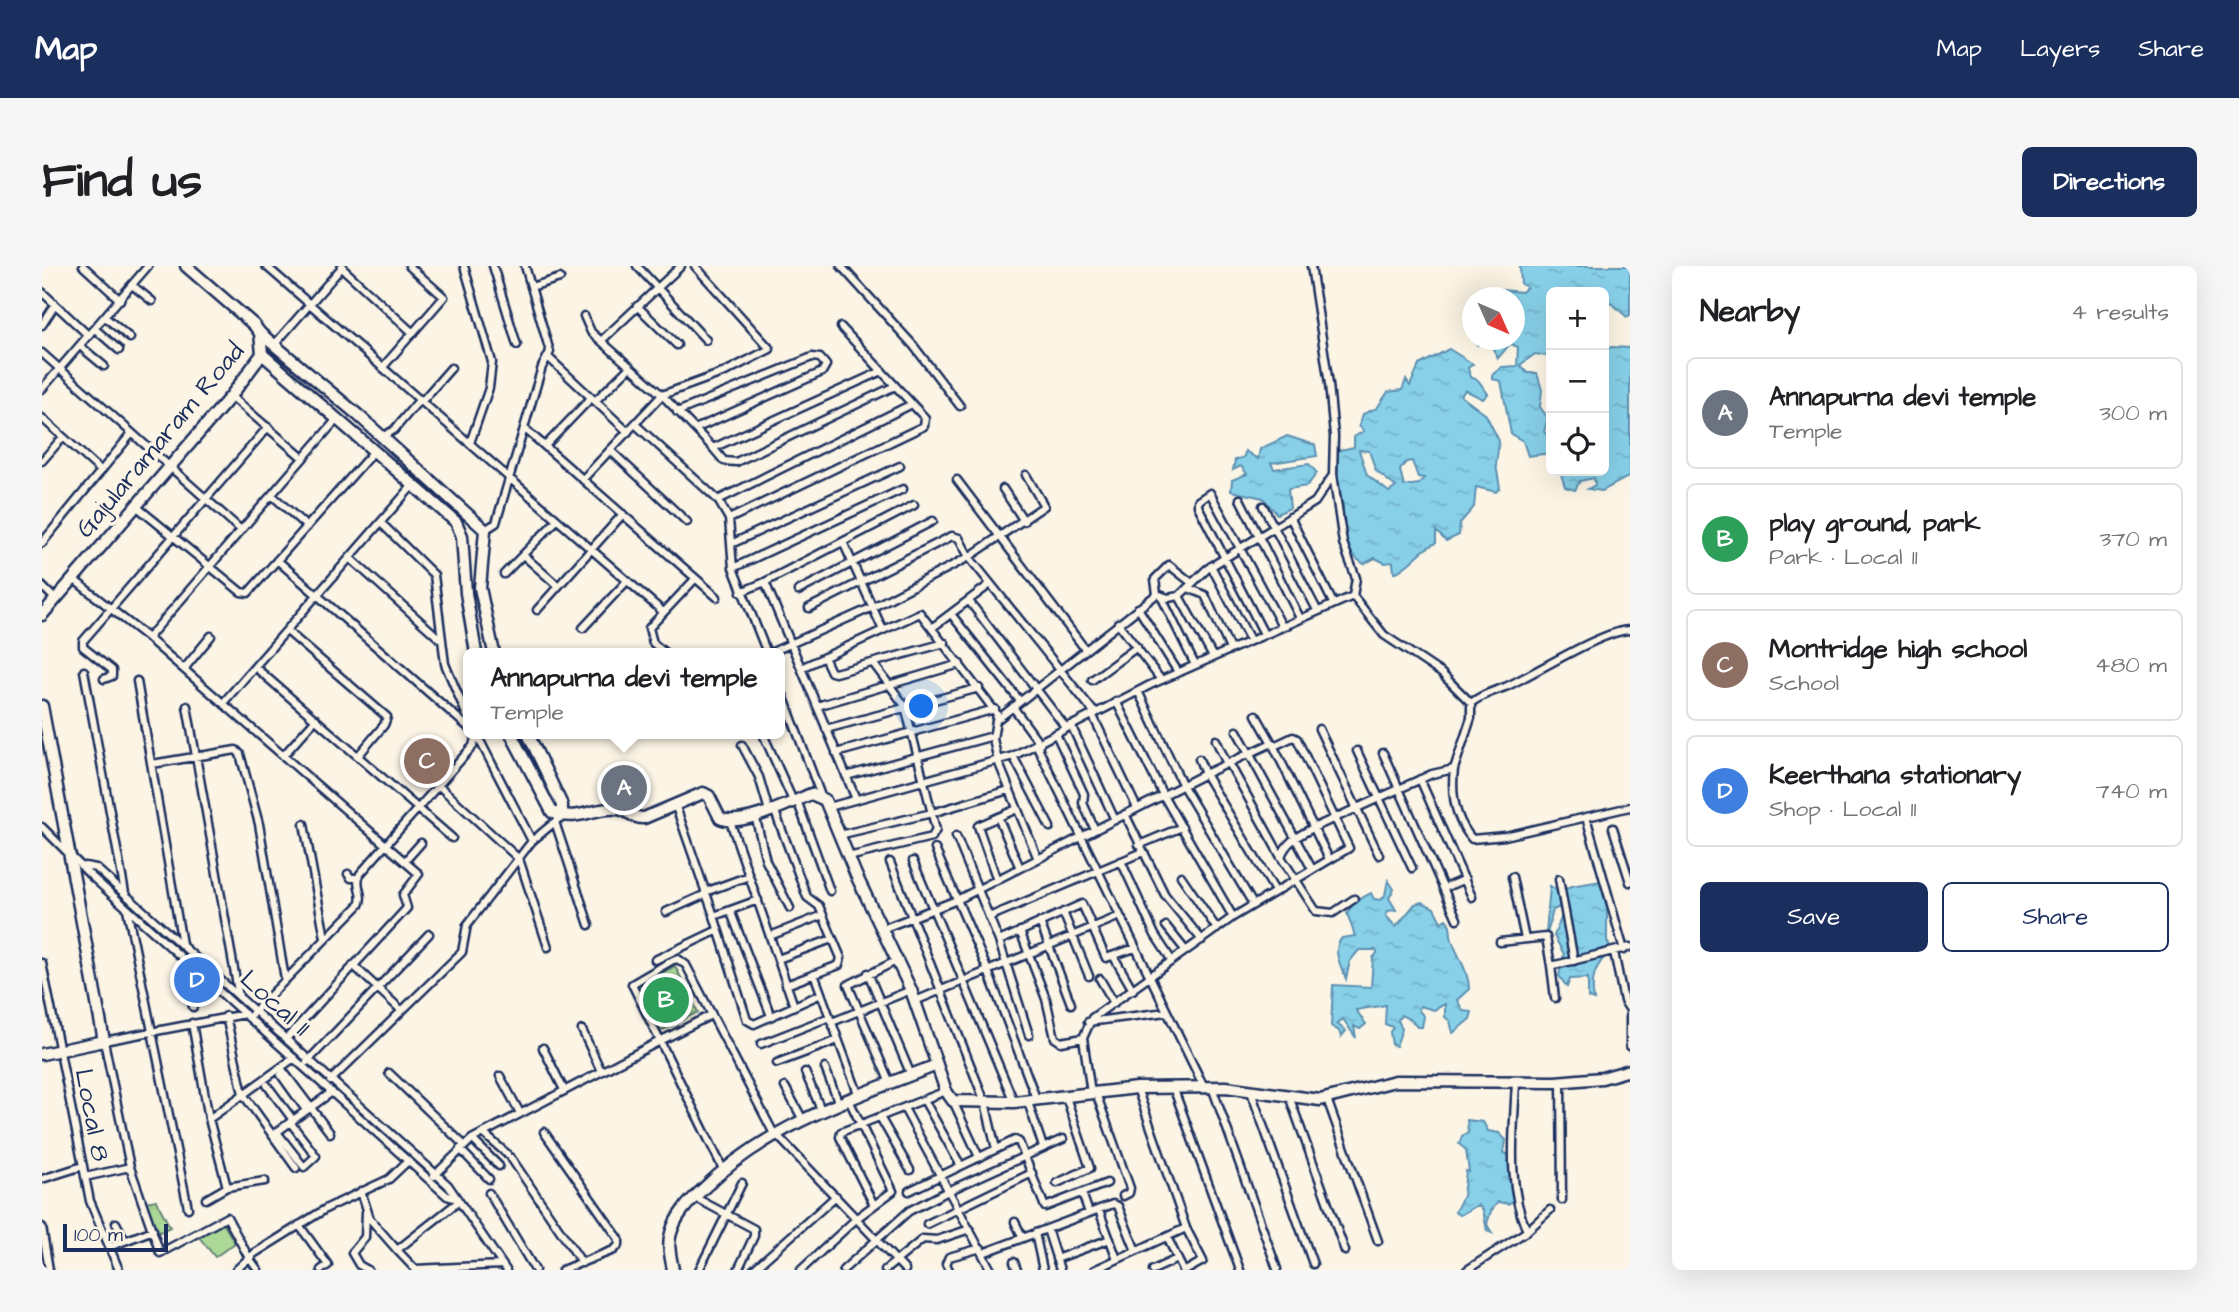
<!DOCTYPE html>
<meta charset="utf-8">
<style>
body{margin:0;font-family:"Architects Daughter",sans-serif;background:#f6f6f6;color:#202124}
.controls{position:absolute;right:21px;top:21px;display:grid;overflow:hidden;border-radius:10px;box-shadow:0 7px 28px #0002}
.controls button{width:63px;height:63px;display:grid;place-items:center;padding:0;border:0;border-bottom:2px solid #e0e0e0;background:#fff;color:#202124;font:35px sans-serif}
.compass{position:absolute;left:1420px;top:21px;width:63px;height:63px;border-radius:50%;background:#fff;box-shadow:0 7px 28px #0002;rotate:135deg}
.scale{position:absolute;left:21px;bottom:18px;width:105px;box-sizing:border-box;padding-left:7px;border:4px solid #1b2f5e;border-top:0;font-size:19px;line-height:24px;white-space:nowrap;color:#1b2f5e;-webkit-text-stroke:5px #fcf5e5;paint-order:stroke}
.you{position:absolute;left:880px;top:441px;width:24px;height:24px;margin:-18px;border:5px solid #fff;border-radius:50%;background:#1a73e8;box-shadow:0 0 0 10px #1a73e833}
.badge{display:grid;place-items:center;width:46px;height:46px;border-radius:50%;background:#1b2f5e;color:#fff;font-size:23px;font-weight:700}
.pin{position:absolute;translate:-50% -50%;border:4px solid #fff;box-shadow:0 2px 7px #0006}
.popup{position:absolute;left:421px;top:382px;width:322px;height:91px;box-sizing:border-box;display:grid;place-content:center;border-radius:10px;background:#fff;filter:drop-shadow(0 2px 5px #0005);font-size:23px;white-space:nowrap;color:#757577}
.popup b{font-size:26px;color:#202124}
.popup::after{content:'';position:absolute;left:50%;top:100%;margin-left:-14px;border:14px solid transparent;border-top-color:#fff}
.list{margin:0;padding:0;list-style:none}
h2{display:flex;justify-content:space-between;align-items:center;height:91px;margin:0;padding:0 28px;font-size:30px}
h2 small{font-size:23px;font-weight:400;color:#757577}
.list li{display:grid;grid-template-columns:46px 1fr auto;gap:21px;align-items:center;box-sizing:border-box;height:112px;margin:0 14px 14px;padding:0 14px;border:2px solid #e0e0e0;border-radius:10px}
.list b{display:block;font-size:26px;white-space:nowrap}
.list p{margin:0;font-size:23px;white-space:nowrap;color:#757577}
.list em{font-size:23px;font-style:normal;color:#757577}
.actions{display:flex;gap:14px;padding:21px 28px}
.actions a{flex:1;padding:16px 0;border:2px solid #1b2f5e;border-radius:10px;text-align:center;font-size:24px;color:#1b2f5e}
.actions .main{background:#1b2f5e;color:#fff}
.icon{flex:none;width:38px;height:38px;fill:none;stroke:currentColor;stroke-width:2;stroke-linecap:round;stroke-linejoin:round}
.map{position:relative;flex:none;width:1588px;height:1004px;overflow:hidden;border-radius:10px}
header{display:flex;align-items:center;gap:42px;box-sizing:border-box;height:98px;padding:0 35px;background:#1b2f5e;color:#fff}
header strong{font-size:33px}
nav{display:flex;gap:38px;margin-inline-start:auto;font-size:24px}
.intro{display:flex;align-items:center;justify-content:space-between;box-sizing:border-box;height:168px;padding:0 42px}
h1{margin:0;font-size:49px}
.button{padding:18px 32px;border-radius:10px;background:#1b2f5e;color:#fff;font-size:24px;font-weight:700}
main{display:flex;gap:42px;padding:0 42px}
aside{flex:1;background:#fff;border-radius:10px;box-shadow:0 7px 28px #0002}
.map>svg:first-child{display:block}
.grass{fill:url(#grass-tufts);stroke:#64847a;stroke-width:2}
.green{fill:#acd897;stroke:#64847a;stroke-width:2}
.water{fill:url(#water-ripples);stroke:#5c90b1;stroke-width:2;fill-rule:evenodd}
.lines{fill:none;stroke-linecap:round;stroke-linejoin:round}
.street-casing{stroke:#1b2f5e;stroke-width:11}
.secondary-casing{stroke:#1b2f5e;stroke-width:15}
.street{stroke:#fcf5e5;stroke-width:6}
.secondary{stroke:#fcf5e5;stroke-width:10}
.labels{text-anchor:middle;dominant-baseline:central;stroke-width:7;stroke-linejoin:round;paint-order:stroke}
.street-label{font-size:26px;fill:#1b2f5e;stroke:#fcf5e5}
</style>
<header>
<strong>Map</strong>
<nav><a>Map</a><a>Layers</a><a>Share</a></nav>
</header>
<div class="intro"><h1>Find us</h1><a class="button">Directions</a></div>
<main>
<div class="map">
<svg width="1588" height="1004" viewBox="0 0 1588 1004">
<defs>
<pattern id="grass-tufts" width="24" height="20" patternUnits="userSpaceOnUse" patternTransform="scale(1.75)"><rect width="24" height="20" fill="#acd897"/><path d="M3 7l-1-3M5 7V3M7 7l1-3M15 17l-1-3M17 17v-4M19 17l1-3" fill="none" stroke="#93ba85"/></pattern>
<pattern id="water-ripples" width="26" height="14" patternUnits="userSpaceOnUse" patternTransform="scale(1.75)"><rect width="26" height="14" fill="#87d0e8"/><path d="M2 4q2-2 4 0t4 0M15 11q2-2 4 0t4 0" fill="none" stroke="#74b3c9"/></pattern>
</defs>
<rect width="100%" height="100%" fill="#fcf5e5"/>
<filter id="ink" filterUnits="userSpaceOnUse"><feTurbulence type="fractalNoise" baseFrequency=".0143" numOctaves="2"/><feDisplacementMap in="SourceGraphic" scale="14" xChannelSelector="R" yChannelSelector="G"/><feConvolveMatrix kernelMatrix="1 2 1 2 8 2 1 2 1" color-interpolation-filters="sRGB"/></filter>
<g filter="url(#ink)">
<path class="grass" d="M114,934L128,961L116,967L103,936Z"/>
<path class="green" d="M633,700L656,746L615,767L591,722Z
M181,957L193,977L173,991L157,971Z"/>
<path class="water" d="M1478,0H1588V49L1585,51L1569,37L1562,42V26H1509V90L1493,88L1478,99L1485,107H1495L1500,124L1498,141L1506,152L1502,166L1509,172V187L1486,190L1481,175L1469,168L1459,115L1450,113V109L1460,101L1475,100L1476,81L1468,78L1456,92L1446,74L1435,79L1433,74H1472V32L1452,31L1460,24L1480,26L1485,21L1479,18Z
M1569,81L1588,82V210L1560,225L1546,223L1553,219L1552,212L1538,215L1533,224L1523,221L1518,205H1562V85Z
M1407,83L1431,98L1426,102L1428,111L1436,114L1446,128L1441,133L1423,124L1419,130L1444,149L1457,175L1454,199L1458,222L1454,226L1434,221L1432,241L1418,257L1417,269L1404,275L1394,265V277C1377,283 1369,301 1352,307L1351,296L1343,297L1333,292L1322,298C1297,282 1301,265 1301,238L1297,239L1295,234L1294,185L1312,181V171L1322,165L1317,160L1321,148L1335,142L1346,126L1360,124L1364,114L1368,120L1377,99ZM1317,184L1327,185L1334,205L1354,221L1347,226L1325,209ZM1370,195L1376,211L1382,212L1377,218L1362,220L1358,204L1364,196Z
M1245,170L1273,179L1275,190L1229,197L1232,203L1267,198L1275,207L1265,220L1246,223L1248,242L1235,248L1221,232L1189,225L1190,214L1205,208L1199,200L1191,204L1193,194L1202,191L1203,185L1216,193L1218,183Z
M1346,614L1352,623L1347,632L1354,644L1346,645L1344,650L1354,661L1373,638L1380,636L1392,642L1399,656L1404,653C1411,660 1407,666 1410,674C1415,690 1427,705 1427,723L1415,734L1421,745L1430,746L1428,753L1411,767L1408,755L1403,751V738L1392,744L1378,740L1377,745L1382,750L1380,761H1375L1369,754L1359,749L1356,754L1360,763L1354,780L1350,779L1348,766L1351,761L1343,758L1344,739L1314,744L1324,758L1318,763L1312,760L1314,772L1301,753L1295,758L1304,765L1299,771L1297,765L1289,760L1291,719L1329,721L1331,692L1335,687L1334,684H1317L1308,695L1304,713C1299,700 1289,684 1300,672L1313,670L1305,647L1314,635L1329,627L1332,633L1339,634L1343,629Z
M1559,615L1565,622V674L1569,684C1553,700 1548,711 1552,734L1546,732V712L1528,713L1525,721L1517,710L1522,688L1512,670L1522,644L1518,641L1511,644L1505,668L1510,687L1506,690L1503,678L1508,620L1518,626L1529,620Z
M1425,854L1441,856L1446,865L1457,867L1464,874L1462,886L1471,892L1472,902L1466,913L1473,922L1472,934L1466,938L1456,936L1449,945L1445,958L1450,967L1445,965L1441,944L1436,939L1418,949L1413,946L1421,930L1424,905L1427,906L1424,884L1417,878L1420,870L1426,867Z"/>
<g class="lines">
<g class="street-casing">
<path id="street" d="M41,0L78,34
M224,0L620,345
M422,0L450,96L447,122L428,177
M451,0L475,79
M595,0L664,74
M799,0L871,79L918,140
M1269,0L1287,118L1292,170L1291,208L1301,277L1314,312L1311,330L1342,369L1399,407L1429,437V452L1412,503
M299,1L371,67
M90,19L110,35
M489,21L518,12
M0,26L47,70
M595,40L635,79
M542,50L549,66L620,129L671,182L840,105
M63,51L88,72
M0,59L13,39
M53,63L77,84
M559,75L639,0
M233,78L301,0
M38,80L62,100
M0,87L199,264
M506,91L586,166
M341,101L402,31L367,0
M0,123L106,0
M189,130L261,192
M380,135L409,102
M553,135L588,101
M635,146L770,91L778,92L784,99L780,106L653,163
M0,152L59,205
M593,158L676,234L687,253L691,302L725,387
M482,162L675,331
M340,171L352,164L378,133
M503,180L549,132
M671,182L682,195L694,196L853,120
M568,184L645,256
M0,195L21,171
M541,213L620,129L683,106L728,83L653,0
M915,214L1043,383
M961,223L982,255
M230,229L265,261
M1198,233L1258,352
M676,234L870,138
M94,240L199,326L206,327L332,185
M1221,240L1275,344
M1248,251L1291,337
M687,253L882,160L883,152L799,61
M339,257L392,309L403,398L426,452
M443,264L454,257L500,101L508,86L483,0
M801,276L840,362
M0,277L90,167
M689,278L858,200
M481,289L516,320
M308,292L398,373
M235,294L426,461
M1169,300L1208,374
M691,302L861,223
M462,308L515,254
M30,312L106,372L377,608L361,629L365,642L244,773
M0,320L12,332
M1146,322L1163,329L1188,383
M756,325L891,255
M699,326L723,316
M1115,328L1113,313L1127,299L1150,317
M1137,330L1171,391
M1120,332L1153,399
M927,335L1024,462
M767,342L910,270L917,272L927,291L1002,240L984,209
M1096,342L1136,406
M495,344L581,248
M909,348L978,435
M1076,357L1119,414
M891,361L947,319
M541,362L585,315
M245,365L345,451L342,459L316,490
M1222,368L1156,240V235L1168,227L1240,360
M106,372L295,153
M623,387L611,377L607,362L653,313
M728,387L831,341L927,291L1052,446
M782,391L789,406L793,407L903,377
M213,401L410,572
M759,402L878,347L955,448L951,473L956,495L996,593
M142,403L169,370
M42,405L83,627
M62,413L70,410V404L41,381V375L226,161
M1050,414L1095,381
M95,415L140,678
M738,421L779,530
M1096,425L1141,520L1211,638
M1074,435L1121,529L1191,651
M181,437L372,218
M1429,437C1440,428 1450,426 1463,421C1491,409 1561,364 1588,364
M145,440L197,731
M775,440L918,398
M971,441L998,478
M1050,448L1095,542
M1214,449L1230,477
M956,453L1115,328L1126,332L1137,330L1165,303L1273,236L1289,212
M1029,459L1073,554
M784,463L937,422
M1277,463L1337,589
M1195,465L1270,603
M721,468L751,535
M1014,468L1042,528L1041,537L1053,564
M435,469L490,575
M1174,474L1185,498
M700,479L717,511L727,545
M995,480L1162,821
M1315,485L1370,602
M794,487L953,443
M1341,487L1415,653
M241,490L274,453
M971,490L1008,561
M1157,493L1163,508L1230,477L1287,593
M1187,497L1239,591
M110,498L194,484L198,488L217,558L243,713
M804,510L951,470
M1378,513L1430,631
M396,519L477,593L506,681
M814,533L723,316L872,239
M755,534L788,625
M633,538L672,650
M787,541L971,490L1108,419L1311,330
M732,543L765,631L777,640L799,692L797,699L744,719
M1083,548L1123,629L1160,674
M713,549L724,595L748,642
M956,551L978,602
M1544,551L1582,684
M688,555L752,740
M513,556L547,659
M262,558L283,672
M0,561L48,609L405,930L412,932
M1571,562L1588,616
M797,569L890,547L967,524
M914,570L957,675L987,769
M1097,579L1140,561
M893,583L946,705L995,835
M806,591L890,571L894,564L863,440L831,397
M363,595L379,577
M871,595L972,836
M1079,595L1113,669L1130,695
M848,596L943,836L954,883
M43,600L54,602L406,919L464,1004
M306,608L309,612H316
M1139,610L1175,663
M1470,611L1483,673
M1517,613L1532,695
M955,614L936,560L975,543
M1402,622L1423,613
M663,626L707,610
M1312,633L1291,647L1274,645L1239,591C1244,575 1258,569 1271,562L1390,508L1412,503C1409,528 1413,553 1430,573L1463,570L1588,541
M716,634L672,650L705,754L712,758L779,728
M85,643L146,942
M688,644L729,750
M624,646L664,628
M1021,646L1047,710
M947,651L1101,586
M998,656L1029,738
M1124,660L1144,685
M840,663L915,634L1163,508L1233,625
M978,665L1004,733L1013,772L1019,776L1041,772
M728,670L781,649
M957,675L1040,638L1064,692L1093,682
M1458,676L1504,671L1509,700
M1572,686L1582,735L1588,744V780
M1072,691L1091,724
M736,693L790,673
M613,694L676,664
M143,695L151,741
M0,697L48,935L77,1004
M311,699L359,744
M826,707L869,809
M772,708L817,830
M1058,713L1072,737
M1513,732L1509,700L1588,681
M873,735L1078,650
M210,748L317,639C323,628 312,619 318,608L431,480L434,468
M669,749L618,775L590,718L631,694L636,693L644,699L732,868
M184,750L201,828L254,902
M790,756L869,724
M1046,756L1124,746
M150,757L167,853
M540,764L559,805
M719,778L788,751
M501,782L522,824
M265,796L387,668
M735,797L796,774
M239,802L288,867
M783,802L797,838
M763,806L780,846
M347,807L422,879
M239,809L264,844
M458,810L478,847
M288,815L420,686L425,659L490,575L520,550
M1474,815C1472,864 1464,919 1485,965L1508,944
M1519,815L1520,934
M848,817L806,719L854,695
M225,819L251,854
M743,821L761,854
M1131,821L1198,1004
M1170,821L1235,1003
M1095,822L1144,962L1161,995L1145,1004
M1208,823L1271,998
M1049,827L1041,772L1050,752L1191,651L1307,582L1255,473L1251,471L1232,480
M1054,827L1088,922L1087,927L1081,930
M1247,830L1303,985
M1285,833L1336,975
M882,834L919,900
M911,835L937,891
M986,836L1001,881
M862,842L949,1004
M838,851L868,904
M235,866L262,901L274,890L248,856
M502,866L577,973V979L572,984L520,1004
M441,867L465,888
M232,868L290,826
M734,868L863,1004
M430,873L457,900
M418,883L447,913
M469,892L540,997
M392,910L430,873L618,775L681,903
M43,911L88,901
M0,913L41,900
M223,915L185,921L167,853L252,792
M1015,917L1048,902L1024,831
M319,925L328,953L355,984L416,936
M867,925L973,874L977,876L1003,941L1065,917
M447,927L493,1004
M1040,927L1047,947
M652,931L712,963V970L696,1004
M164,933L185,921
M832,939L798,871L799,866L904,825
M1057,944L1075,993
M324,946L323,971L310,987L317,999L326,1004
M973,956L981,972
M74,957L83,974
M885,958L990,907
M257,959L286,999L279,1004
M0,961L7,1004
M1005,963L1018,1004
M993,967L1001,1004
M1125,971L1141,1004
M67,981L111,964
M355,984L373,1003L460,999
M941,987L1071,938L1076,940L1094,985
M1014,993L1068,973
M972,996L975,1004
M194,1004L207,992L185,951L118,987L88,901L62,775L203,748
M216,1004L207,992L213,987L285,942L347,913L366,895
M657,1004L700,917
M711,1004L794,930
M759,1004L815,952L851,925L807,834
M801,1004L867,945L906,925L1021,873
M843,1004L881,973L895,974L928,963
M907,1004L904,998L907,991L939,982
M1052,1004L1144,962
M1111,1004L1135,993
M1425,1004L1485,965"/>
</g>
<g class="secondary-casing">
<path id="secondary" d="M218,67L316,149L443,264L438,322L452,387
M220,88L414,256L420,270L424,327L434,387
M0,349L189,130L220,88L218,67L212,59L144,0
M0,440L62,775L0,788
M469,468L510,546C538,557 551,540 576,543C586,544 591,553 602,552L661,527L667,530L678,552C698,562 748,537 769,528L783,534L814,609L869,724L904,825L911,835L972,836L1095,822L1184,821L1278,834L1353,815L1513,816L1560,812L1588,804
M486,468L520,539V550
M631,1004C629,992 625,979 629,967C634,949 647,936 660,924C724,860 812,831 895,799"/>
</g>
<use href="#street" class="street"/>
<use href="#secondary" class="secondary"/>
</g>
</g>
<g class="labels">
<g class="street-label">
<text transform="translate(118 174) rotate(-50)">Gajularamaram Road</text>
<text transform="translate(233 737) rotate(42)">Local 11</text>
<text transform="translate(50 849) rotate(79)">Local 8</text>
</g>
</g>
</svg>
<div class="controls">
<button>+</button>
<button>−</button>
<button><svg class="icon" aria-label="locate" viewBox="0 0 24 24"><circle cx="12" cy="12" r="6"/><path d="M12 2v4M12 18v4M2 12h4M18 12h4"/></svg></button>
</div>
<svg class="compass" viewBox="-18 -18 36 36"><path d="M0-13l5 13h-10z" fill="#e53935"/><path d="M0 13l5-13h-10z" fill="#757577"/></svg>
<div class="scale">100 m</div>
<div class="you"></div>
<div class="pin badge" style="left:582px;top:522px;background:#6b7280">A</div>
<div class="popup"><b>Annapurna devi temple</b>Temple</div>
<div class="pin badge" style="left:624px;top:734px;background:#2e9e5b">B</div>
<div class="pin badge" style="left:385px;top:495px;background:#8d6e63">C</div>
<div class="pin badge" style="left:155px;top:714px;background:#3f7fe0">D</div>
</div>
<aside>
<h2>Nearby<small>4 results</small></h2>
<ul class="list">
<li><span class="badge" style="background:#6b7280">A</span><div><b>Annapurna devi temple</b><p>Temple</p></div><em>300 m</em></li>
<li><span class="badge" style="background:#2e9e5b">B</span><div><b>play ground, park</b><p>Park · Local 11</p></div><em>370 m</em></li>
<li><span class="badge" style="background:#8d6e63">C</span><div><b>Montridge high school</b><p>School</p></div><em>480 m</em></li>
<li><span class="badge" style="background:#3f7fe0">D</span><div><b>Keerthana stationary</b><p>Shop · Local 11</p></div><em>740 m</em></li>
</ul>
<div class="actions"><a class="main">Save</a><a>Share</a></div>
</aside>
</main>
